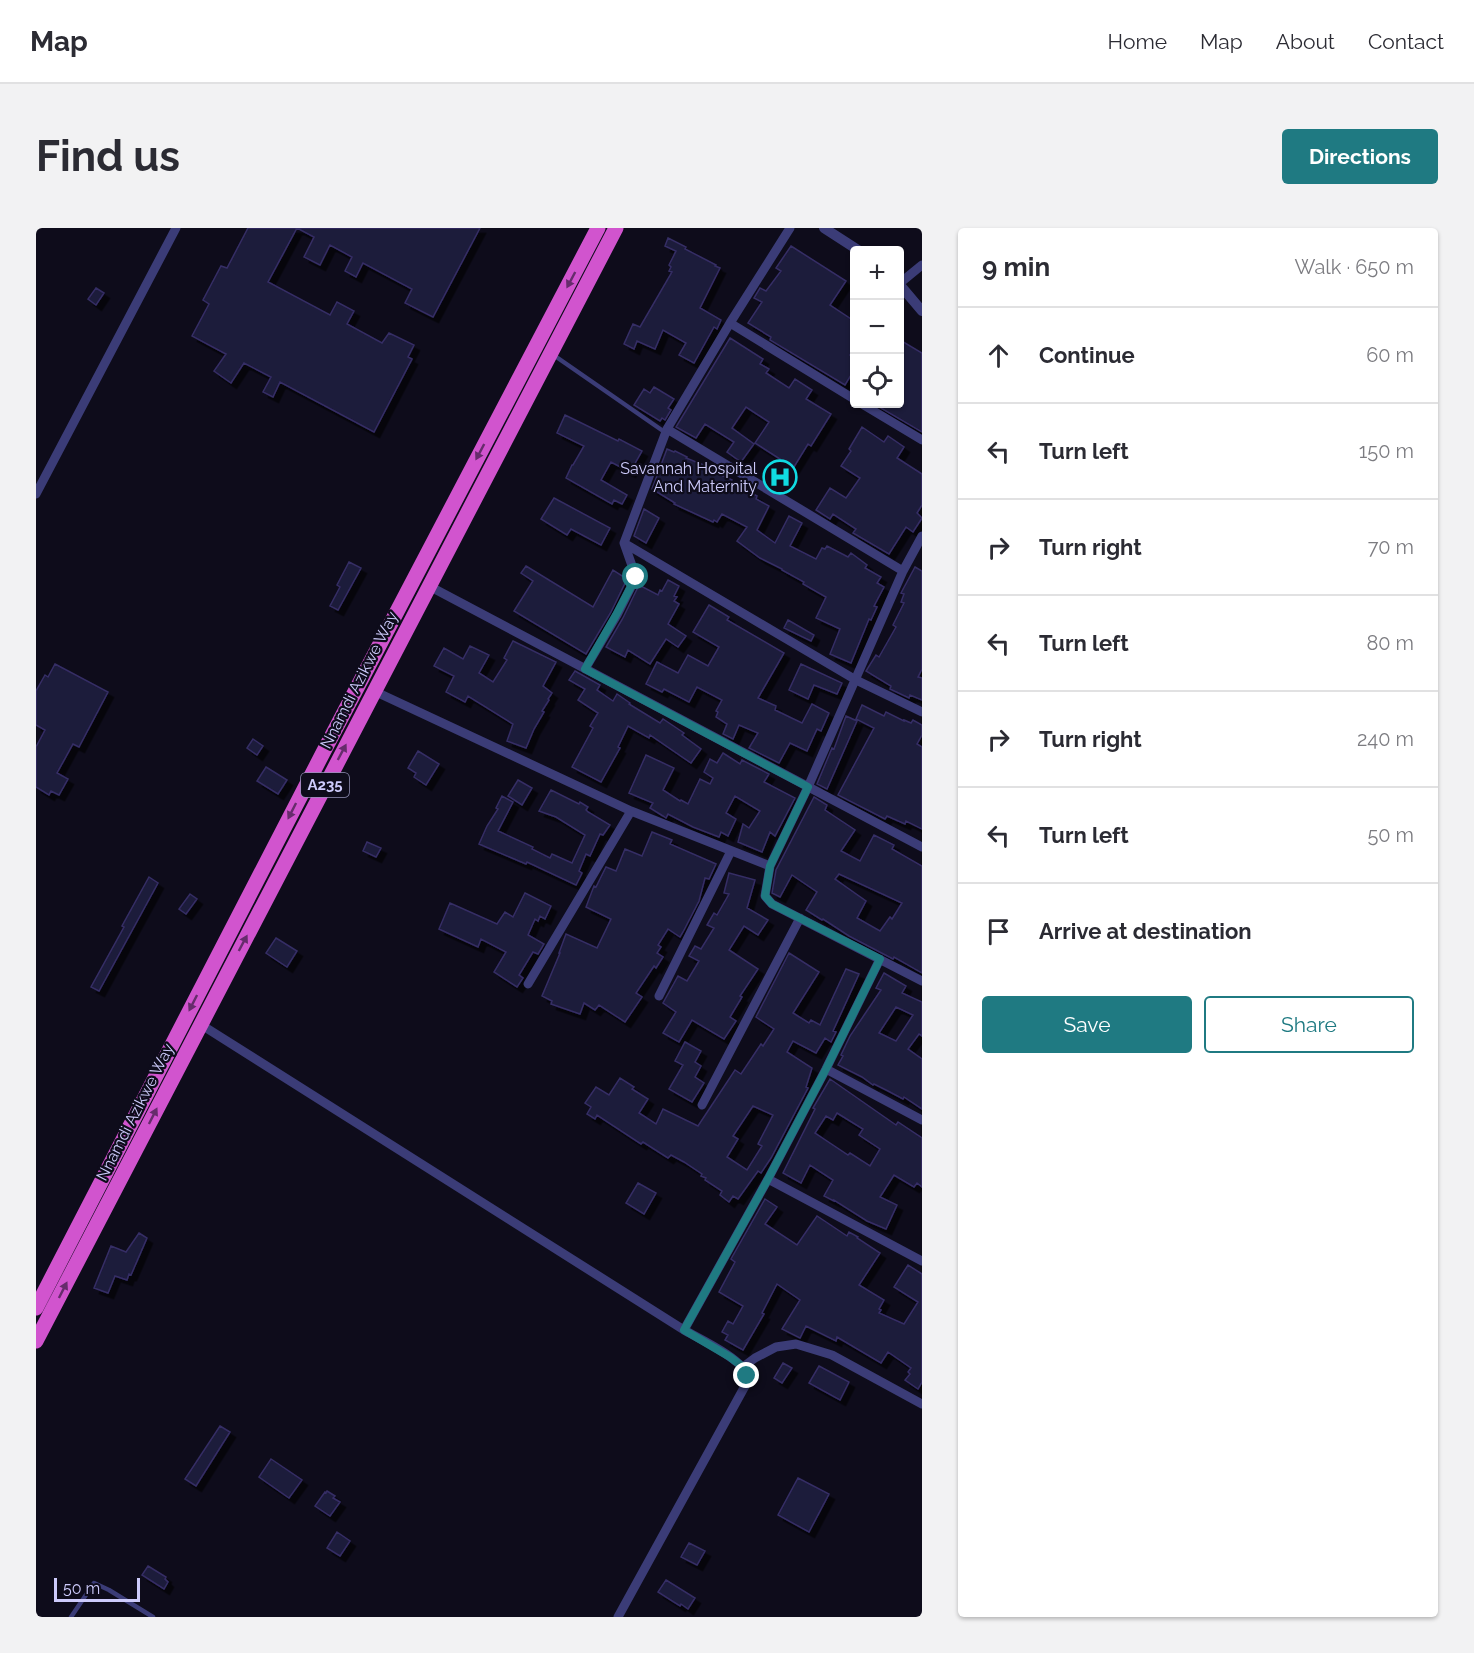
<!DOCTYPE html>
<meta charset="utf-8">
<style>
body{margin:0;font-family:Raleway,sans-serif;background:#f2f2f3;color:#2b2b33}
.controls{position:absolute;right:18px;top:18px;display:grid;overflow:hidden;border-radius:6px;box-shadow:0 2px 4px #0004}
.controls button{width:54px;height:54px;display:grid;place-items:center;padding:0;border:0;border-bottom:2px solid #e1e1e2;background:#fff;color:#2b2b33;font:30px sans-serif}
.scale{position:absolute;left:18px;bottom:15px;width:86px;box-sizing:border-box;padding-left:6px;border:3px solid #cdcbfb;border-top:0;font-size:16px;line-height:21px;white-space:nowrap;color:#cdcbfb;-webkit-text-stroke:4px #0e0c1b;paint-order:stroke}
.stop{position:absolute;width:18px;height:18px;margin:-14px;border:4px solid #1f7a82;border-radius:50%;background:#fff}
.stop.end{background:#1f7a82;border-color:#fff;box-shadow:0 2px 6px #0008}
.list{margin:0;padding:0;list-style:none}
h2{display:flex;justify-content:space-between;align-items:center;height:78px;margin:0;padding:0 24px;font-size:26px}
h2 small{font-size:20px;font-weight:400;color:#7c7c81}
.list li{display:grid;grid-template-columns:39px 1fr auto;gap:18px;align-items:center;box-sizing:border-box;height:96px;padding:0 24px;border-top:2px solid #e1e1e2}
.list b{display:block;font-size:22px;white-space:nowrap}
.list em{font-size:20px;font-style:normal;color:#7c7c81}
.actions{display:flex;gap:12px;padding:18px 24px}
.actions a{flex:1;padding:14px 0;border:2px solid #1f7a82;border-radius:6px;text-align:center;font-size:21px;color:#1f7a82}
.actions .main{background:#1f7a82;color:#fff}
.icon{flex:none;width:33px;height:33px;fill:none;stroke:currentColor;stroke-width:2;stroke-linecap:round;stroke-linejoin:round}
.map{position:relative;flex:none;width:886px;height:1389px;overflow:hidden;border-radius:6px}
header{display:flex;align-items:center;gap:36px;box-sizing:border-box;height:84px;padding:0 30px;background:#fff;border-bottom:2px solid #e1e1e2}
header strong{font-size:28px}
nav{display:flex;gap:33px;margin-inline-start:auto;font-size:21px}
.intro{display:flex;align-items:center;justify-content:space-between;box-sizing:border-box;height:144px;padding:0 36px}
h1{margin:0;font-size:42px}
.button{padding:15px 27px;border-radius:6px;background:#1f7a82;color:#fff;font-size:21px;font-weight:700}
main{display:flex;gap:36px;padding:0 36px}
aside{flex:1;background:#fff;border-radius:6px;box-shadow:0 2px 4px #0004}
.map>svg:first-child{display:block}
.building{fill:#1e1a3b;stroke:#352e65;stroke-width:1.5;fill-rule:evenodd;filter:url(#shadow)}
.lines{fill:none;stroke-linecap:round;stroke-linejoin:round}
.service{stroke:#3b3c77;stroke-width:4.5}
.minor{stroke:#3b3c77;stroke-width:9}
.tertiary{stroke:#3b3c77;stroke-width:10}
.trunk{stroke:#d154ce;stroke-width:15}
.oneway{fill:#662c6c}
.route{stroke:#1f7a82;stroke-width:8}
.labels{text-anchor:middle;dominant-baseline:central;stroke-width:4.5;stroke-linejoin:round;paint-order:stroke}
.shield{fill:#0e0c1b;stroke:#9492b8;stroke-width:1.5}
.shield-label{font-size:15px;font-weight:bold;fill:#cdcbfb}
.poi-label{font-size:16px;fill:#cdcbfb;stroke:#0e0c1b;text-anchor:end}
.street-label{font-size:16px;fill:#cdcbfb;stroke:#0e0c1b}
</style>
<header>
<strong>Map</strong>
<nav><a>Home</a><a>Map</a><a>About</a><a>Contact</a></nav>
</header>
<div class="intro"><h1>Find us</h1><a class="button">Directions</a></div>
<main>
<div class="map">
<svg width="886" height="1389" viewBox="0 0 886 1389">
<defs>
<filter id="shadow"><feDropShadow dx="5.5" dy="5.5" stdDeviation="0" flood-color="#0009"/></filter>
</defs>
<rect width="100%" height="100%" fill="#0e0c1b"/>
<path class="building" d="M212,0H444L397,89L369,75L376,61L327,35L320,49L309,43L316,29L294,17L284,37L268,29L278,9L261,0L232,54L294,87L301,74L318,83L311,96L346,115L353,105L378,117L372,129L376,131L338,204L244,154L237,169L227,164L235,149L208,135L195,155L178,143L190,126L156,108L173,76L167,72L185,38L191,40Z
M632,10L650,19L649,21L680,37L679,38L684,40L664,80L685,92L681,101L678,99L658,135L643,127L650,115L627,102L619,121L601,113L598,121L588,116L597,96L604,99L636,44L633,43L635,39L633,37L640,23L629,18Z
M755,18L810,53L794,77L818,93L819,120L814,127L819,130V149L815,147L809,157L734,112L735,109L712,95L726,74L718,70L724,60L730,63L745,43L740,40Z
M60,60L68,65L60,77L52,71Z
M694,110L727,131L724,136L733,141L730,145L753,160L759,151L776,162L770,171L795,186L775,218L772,216L745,260L731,251L744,231L719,215L733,194L710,179L696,200L718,216L705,234L691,224L698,214L669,196L660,210L640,199Z
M864,112L886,125V204L838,176H864Z
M618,159L638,171L632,180L635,182L629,192L626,190L624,193L598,177L608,161L614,165Z
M529,187L582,213L583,211L606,223L594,244L575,234L565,252L591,267L586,276L578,272L576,276L530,250L536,237H537L548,218L521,205Z
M826,199L848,214L852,208L868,219L861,230L886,246V277L881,285L886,290L877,304L870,299L853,326L817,305L820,301L797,286L794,291L780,282L794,260L810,270L824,250L805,238L815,223L813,221Z
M631,221L638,224L639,223L651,229L650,230L675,240L674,242L696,252L695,255L721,268L720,271L733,278L721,302L739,315L753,288L766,295L754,318L780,331L786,320L789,321L791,318L812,329L815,325L831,337L829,340L845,349L841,355L848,359L838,378L841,379L835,392L833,391L815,435L794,426L804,401L780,390L790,369L767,356L768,354L746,342V341L724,330L701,313L711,299L686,286L681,294L678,292L677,294L638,276L639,275L616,261Z
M518,270L574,300L565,317L535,301L531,307L505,291Z
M608,281L623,290L610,315L598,308Z
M313,334L325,340L302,382L294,378L304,359L301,357Z
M490,338L557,379L577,342L591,351L575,384L550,426L478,383L497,353L485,345Z
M879,339L886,343V441L882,449L886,450V472L874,467L873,470L854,461L855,458L830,443L840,427L843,429L860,399L857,397L868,375L865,374L868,366L865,365Z
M632,352L643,358L638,368L641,369L638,373L643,376L632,396L650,408L642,419L630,411L614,436L592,422L589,429L570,419L587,390L603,357L622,367L624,362L626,363Z
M673,377L693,389L691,392L748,425L722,470L740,478L739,482L766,495L776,476L793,485L785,503L781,501L771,523L754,515L743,535L713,520L722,505L703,497L697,511L687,506L691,496L680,489L682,484L680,483L686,472L661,459L653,474L628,461L626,464L610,456L621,434L642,445L652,427L672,438L683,419L657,404Z
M752,392L778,407L775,413L748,400Z
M477,413L520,434L507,458L516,465L512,471L513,472L506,483L508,484L498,501L490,520L471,513L477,496L432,468L429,474L410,464L418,448L398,438L408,420L427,431L434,418L453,427L443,445L457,454L471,432L468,430Z
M19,436L72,464L43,519L37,516L21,545L32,551L23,567L15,563L13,567L0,559V519L9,502L0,497V463L9,447L12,449Z
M765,436L806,455L801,466L778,457L772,471L753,462Z
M539,443L564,457L561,462L577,473L581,466L594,475L593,476L624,495L627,491L648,505L646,507L665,521L655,535L614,507L613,510L592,498L582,519L584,520L565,554L536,539L557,500L554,498L562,485L542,472L549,461L533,452Z
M826,477L848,488L850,484L868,493V492L875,495L877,492L886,497V507L881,516L886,519V601L870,593L869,596L851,588L849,591L802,567L838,500L820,491Z
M810,488L821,493L791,561L781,556L796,520L798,521Z
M217,511L227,518L221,527L211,520Z
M382,523L403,536L390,557L378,549L380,545L372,540Z
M687,525L704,536L706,532L733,546L728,554L759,570L739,608L734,604L726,624L702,614L707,596L713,600L724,583L699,568L690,585L700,591L692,608L685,604L683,609L657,599L632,586L630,590L627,588L614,580L617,575L593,565L610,527L638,540L627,562L644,573L645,572L652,576L664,551L674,556L677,550L668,544L674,531L681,535Z
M230,539L251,552L242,566L221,553Z
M482,552L496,560L486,577L472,568Z
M515,562L543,576L544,574L552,579L550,582L552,584L574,597L567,607L564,606L554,628L550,626L543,643L546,645L540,657L491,634L490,636L443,616L451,598L462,581L460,580L466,568L477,574L462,603L497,619L496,621L514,630L516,626L536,635L549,607L520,589L503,583Z
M778,569L791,577L789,582L819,602L805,623L824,633L838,607L858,617L856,621L886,638V745L858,729L857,731L813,708L787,691L786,692L770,682L781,664L756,647L744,669L736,665L740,642ZM803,646L866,675L856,691L854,689L844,703L821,690L830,673L799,651Z
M616,604L636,612L634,616L680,636L673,651L669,650L663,673L647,704L644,709L632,701L622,717L625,719L621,725L627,729L620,740L618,738L600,765L606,769L589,794L563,777L559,782L548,775L544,786L515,776L516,773L506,768L524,725H523L530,706L561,720L575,691L550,679L558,658L560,659L570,639L580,643L589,621L606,628Z
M331,614L345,620L340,629L327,623Z
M693,645L719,652L711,680L732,692L722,707L708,698L693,722L722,741L704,768L706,769L694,789L700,793L688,811L656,792L643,814L627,805L640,784L627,775L642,748L651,753L663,733L653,728L659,718L665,721L678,700L671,697L678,685L681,687L693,666L688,665Z
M113,649L122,655L63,763L55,759L88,699L86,698Z
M489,665L515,678L509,691L504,688L502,693L499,691L492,707L508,716L502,726L497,724L483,747L487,750L481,759L458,744L470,724L445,711L442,719L403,701L414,675L461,696L469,684L477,689Z
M154,666L161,671L150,686L143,681Z
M240,710L261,723L251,739L230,725Z
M753,725L783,744L757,785L773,795L775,792L784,797L810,741L823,746L797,803L800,804L795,814L789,810L780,825L757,813L751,824L776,840L770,859L772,860L735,930L725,945L722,943L702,971L697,968L693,974L684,967L686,963L669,952L670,950L665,948L666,946L648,934L635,927L632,930L607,914L605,916L561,887L559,891L551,886L555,879L549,875L560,859L573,867L584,850L598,859L596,861L612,871L603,885L620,896L627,881L662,898L699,842L705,846L725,816L727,818L738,801L720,789ZM717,878L737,887L722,916L726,918L711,942L691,929L702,911L697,908Z
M848,745L870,758L866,765L886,774V808L883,806L872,821L886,831V881L868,869L867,871L852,863L838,856L837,857L826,849L802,837L807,828L805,827L814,808L845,762L840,760ZM860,779L877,787L860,813L843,805Z
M649,814L665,823L659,834L665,838L659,849L668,855L656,874L633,861L647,837L639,833Z
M794,851L860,897L862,894L886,910V959L881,955L878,959L858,947L844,969L861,977L850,1001L831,993L798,972V973L788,968L797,952L774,937L765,955L747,945L779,881L777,880ZM801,885L827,901L823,907L844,921L834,938L814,925L812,927L779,905L790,888L797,892Z
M602,955L620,965L608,986L590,975Z
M729,971L741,979L729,996L761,1017L781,988L811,1008L813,1004L822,1009L821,1010L844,1025L823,1057L848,1072L843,1081L845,1082L843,1085L868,1096L882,1074L858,1059L872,1037L886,1046V1154L882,1161L869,1152L874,1146L872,1144L875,1140L852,1124L845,1135L801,1109L800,1113L770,1098L764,1110L746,1101L764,1072L741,1056L726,1085L728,1086L707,1122L689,1112L692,1107L686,1104L692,1093L697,1096L707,1078L683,1064L699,1034L695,1031Z
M103,1005L111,1010L95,1047L93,1046L91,1052L79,1048L72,1065L58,1060L75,1018L90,1024Z
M747,1135L756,1140L746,1155L738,1150Z
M783,1138L813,1154L804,1172L773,1155Z
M184,1198L194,1204L160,1258L149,1251Z
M235,1231L266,1252L253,1270L223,1249Z
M762,1250L793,1266L773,1304L742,1287Z
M291,1263L299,1268L297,1270L304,1274L294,1288L279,1278L289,1264L290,1265Z
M301,1304L314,1313L304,1328L291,1320Z
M653,1315L669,1323L661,1337L645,1329Z
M112,1338L130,1349L129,1351L132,1354L128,1361L106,1347Z
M630,1352L659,1370L652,1381L645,1376L644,1378L622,1364Z"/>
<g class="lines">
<path class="service" d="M516,126L630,205
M35,1389L58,1355L73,1362L117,1389"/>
<path class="minor" d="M864,55L886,37
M694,95L818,171
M826,176L886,212
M631,201L867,343
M0,266L140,0
M886,308L867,343L772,559L734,638L729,668L736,676L886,753
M588,315L820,452L886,484
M393,358L886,619
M549,441L581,387L600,349L588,315L631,201L694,95L754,0
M338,463L595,583L734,638
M492,756L595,583
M623,768L695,623
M164,796L648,1102C662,1110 709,1132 711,1148C712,1151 710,1155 709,1158L582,1389
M790,841L886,892
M666,877L764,690
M732,951L886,1033
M648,1102L732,951L790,841L844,731
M707,1139L719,1130L740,1119L760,1116L796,1127L886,1176"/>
<path class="tertiary" d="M788,0L822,22
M864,57L886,83"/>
<path class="trunk" d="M0,1080L290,519L562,0
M0,1113L580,0"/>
</g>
<defs><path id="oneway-solid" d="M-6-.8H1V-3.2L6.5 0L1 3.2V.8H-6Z" transform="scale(1.5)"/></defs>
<g class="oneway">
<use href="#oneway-solid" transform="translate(535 52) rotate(118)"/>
<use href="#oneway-solid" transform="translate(444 224) rotate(118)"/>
<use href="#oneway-solid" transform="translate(306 524) rotate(-62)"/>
<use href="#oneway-solid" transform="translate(256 583) rotate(117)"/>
<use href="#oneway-solid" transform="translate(207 715) rotate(-62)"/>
<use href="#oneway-solid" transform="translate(157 775) rotate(117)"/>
<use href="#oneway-solid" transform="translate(117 888) rotate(-63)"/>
<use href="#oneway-solid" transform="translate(27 1062) rotate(-63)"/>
</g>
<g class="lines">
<path class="route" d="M600,349L580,387L549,441L772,559L734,638L729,668L736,676L844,731L790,841L732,951L648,1102L694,1129L707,1139L711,1148"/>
</g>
<defs>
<g id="hospital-ring" transform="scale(1.725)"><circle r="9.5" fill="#0e0c1b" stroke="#10dbe2" stroke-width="1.5"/><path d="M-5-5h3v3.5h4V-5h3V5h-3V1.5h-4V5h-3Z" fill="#10dbe2"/></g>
</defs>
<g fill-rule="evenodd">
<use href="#hospital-ring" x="744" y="249"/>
</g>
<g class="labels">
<rect class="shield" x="265" y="545" width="48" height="24" rx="4.5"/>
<g class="shield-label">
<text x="289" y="557">A235</text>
</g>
<g class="poi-label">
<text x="721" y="240">Savannah Hospital<tspan x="721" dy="18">And Maternity</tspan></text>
</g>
<g class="street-label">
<text transform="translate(323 452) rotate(-63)">Nnamdi Azikwe Way</text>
<text transform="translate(99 884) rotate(-63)">Nnamdi Azikwe Way</text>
</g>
</g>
</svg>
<div class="controls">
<button>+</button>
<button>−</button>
<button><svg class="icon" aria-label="locate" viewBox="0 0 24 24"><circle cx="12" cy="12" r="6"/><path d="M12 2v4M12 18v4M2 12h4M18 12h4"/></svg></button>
</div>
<div class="scale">50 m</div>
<div class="stop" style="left:600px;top:349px"></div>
<div class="stop end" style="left:711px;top:1148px"></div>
</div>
<aside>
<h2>9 min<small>Walk · 650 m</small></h2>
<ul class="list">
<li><svg class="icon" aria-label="ahead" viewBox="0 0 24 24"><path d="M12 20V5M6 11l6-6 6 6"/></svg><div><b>Continue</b></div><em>60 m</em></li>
<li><svg class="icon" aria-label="left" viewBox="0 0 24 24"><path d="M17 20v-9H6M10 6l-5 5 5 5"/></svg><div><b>Turn left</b></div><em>150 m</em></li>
<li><svg class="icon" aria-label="right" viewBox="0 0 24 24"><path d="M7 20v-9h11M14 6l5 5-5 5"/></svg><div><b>Turn right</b></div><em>70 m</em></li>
<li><svg class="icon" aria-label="left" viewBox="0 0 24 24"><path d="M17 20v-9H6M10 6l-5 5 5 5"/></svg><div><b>Turn left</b></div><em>80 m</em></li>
<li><svg class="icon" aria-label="right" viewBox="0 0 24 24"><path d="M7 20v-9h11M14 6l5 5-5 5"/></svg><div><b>Turn right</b></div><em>240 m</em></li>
<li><svg class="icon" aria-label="left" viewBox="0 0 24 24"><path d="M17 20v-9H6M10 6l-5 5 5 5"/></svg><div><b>Turn left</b></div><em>50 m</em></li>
<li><svg class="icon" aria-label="arrive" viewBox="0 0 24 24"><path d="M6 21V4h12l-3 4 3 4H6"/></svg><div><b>Arrive at destination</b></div></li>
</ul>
<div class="actions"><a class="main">Save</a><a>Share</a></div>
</aside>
</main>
